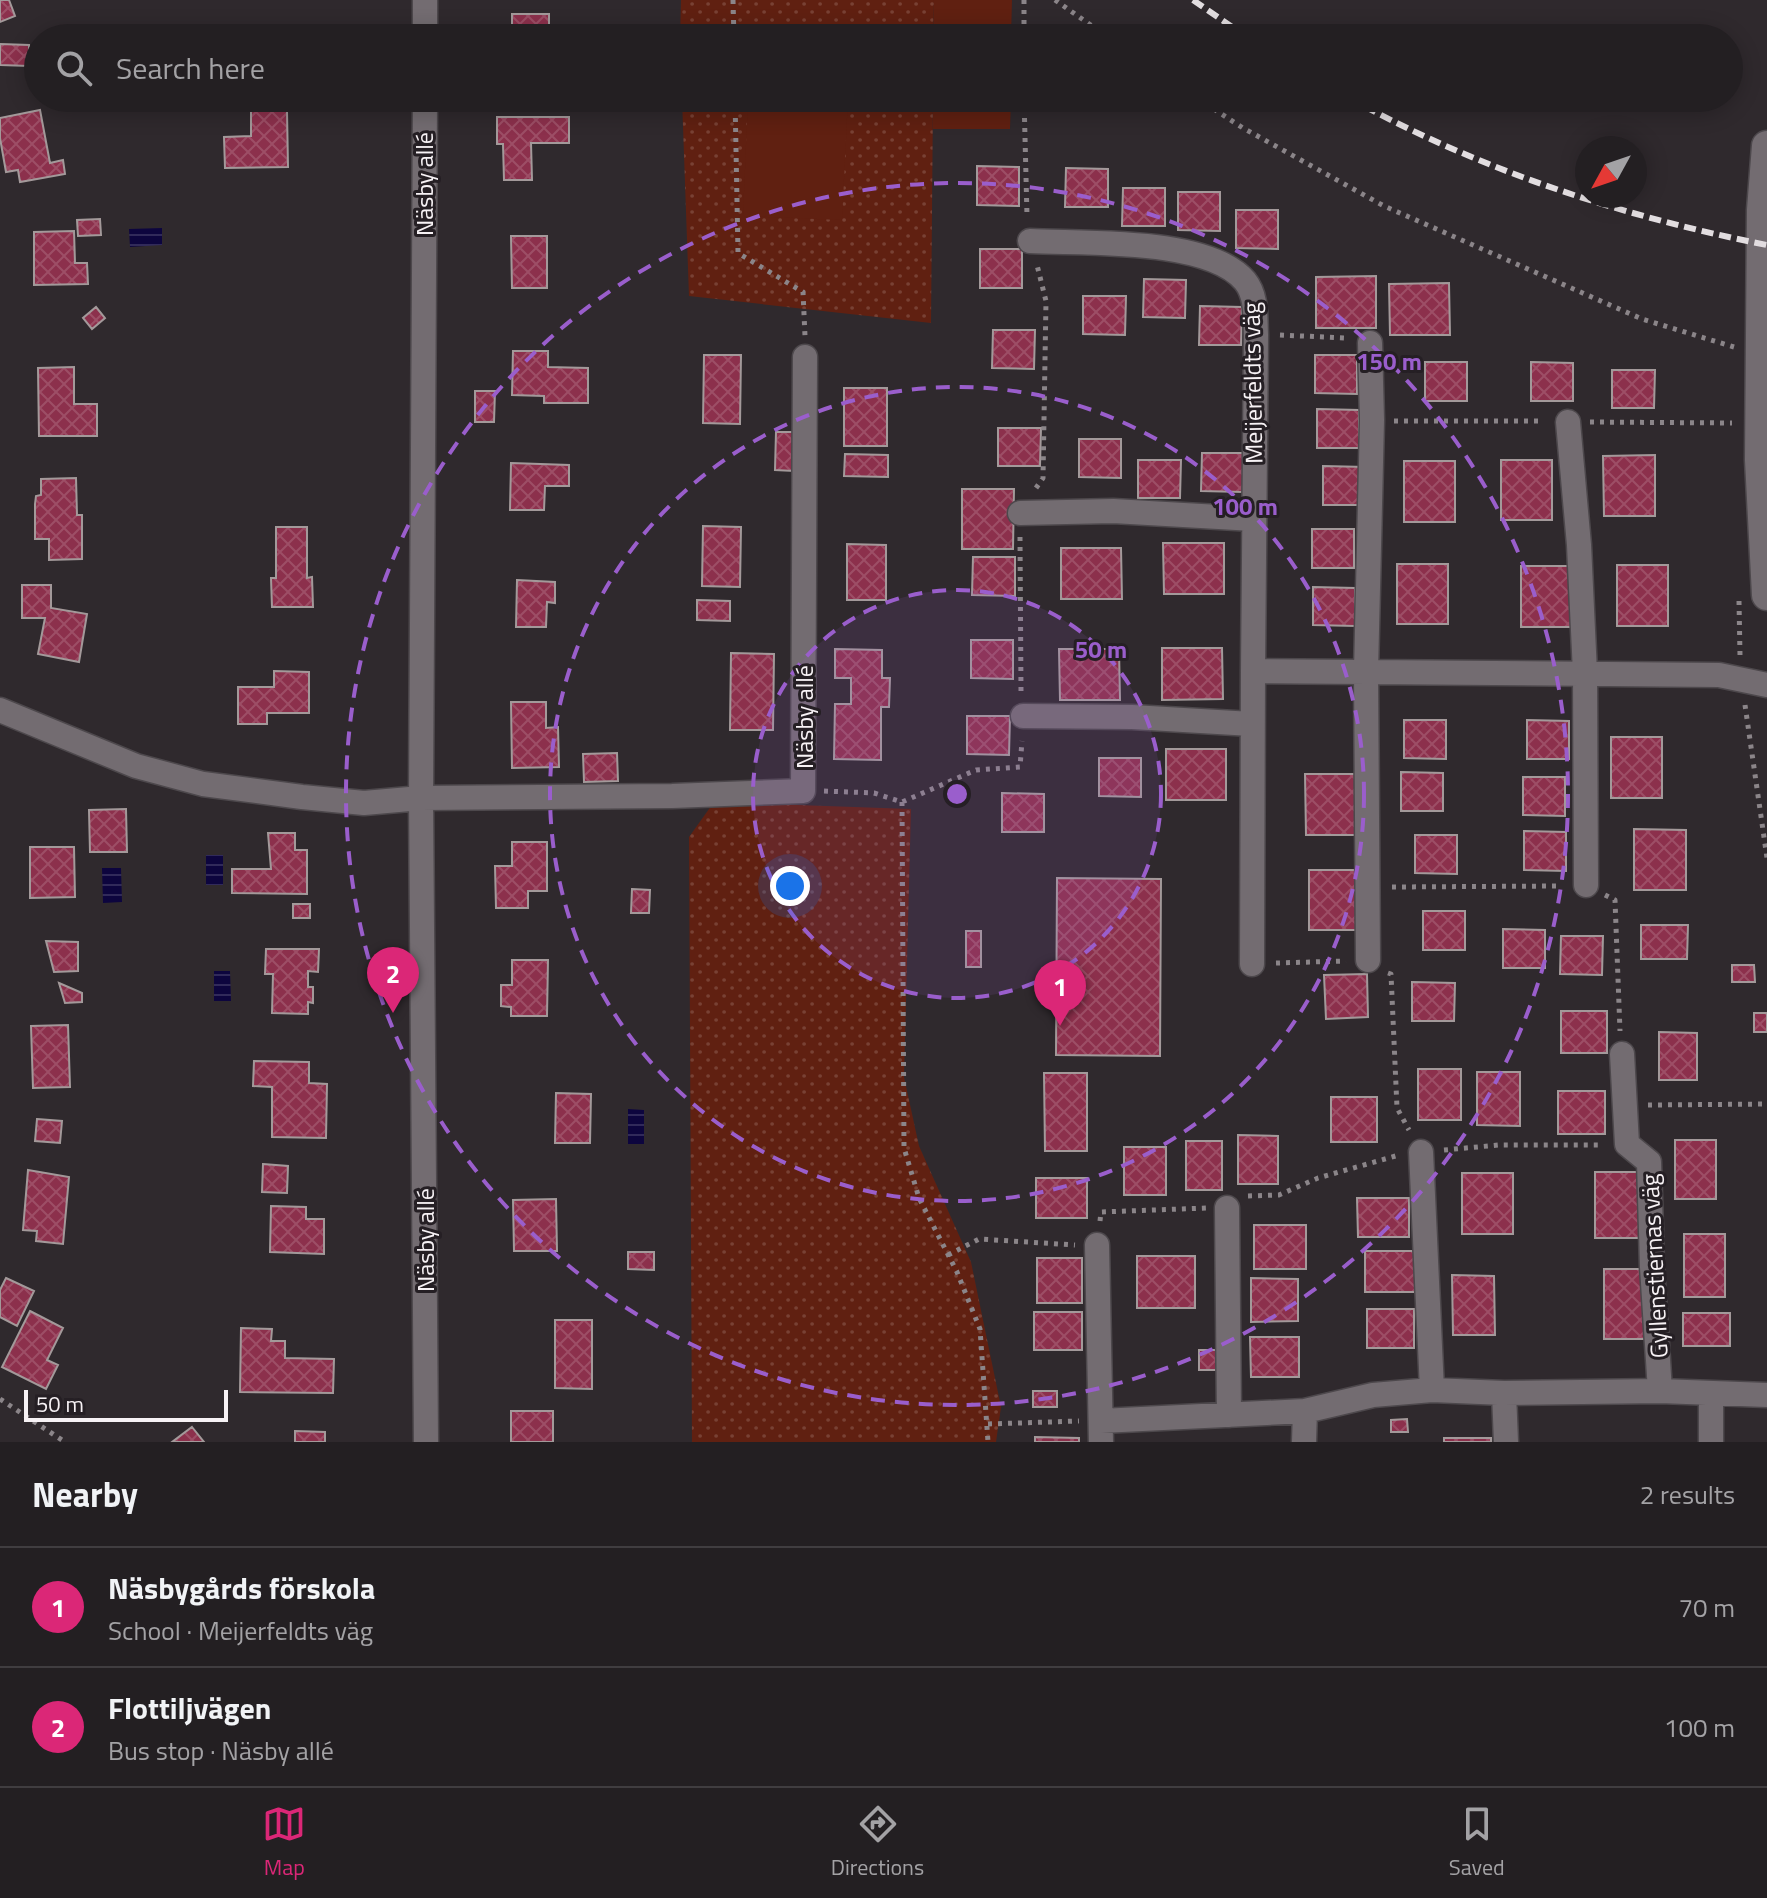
<!DOCTYPE html>
<meta charset="utf-8">
<style>
body{margin:0;font-family:"Titillium Web",sans-serif;background:#2f2c2f;color:#f1f3f6}
.compass{position:absolute;left:1575px;top:136px;width:72px;height:72px;border-radius:50%;background:#231f22;box-shadow:0 4px 20px #0003;rotate:230deg}
.scale{position:absolute;left:24px;bottom:20px;width:204px;box-sizing:border-box;padding-left:8px;border:4px solid #f7f2f5;border-top:0;font-size:22px;line-height:28px;white-space:nowrap;color:#f7f2f5;-webkit-text-stroke:6px #251f24;paint-order:stroke}
.you{position:absolute;left:790px;top:886px;width:28px;height:28px;margin:-20px;border:6px solid #fff;border-radius:50%;background:#1a73e8;box-shadow:0 0 0 12px #1a73e833}
.badge{display:grid;place-items:center;width:52px;height:52px;border-radius:50%;background:#db2777;color:#fff;font-size:26px;font-weight:700}
.pin{position:absolute;translate:-50% -66px;filter:drop-shadow(0 2px 4px #0008)}
.pin::after{content:'';position:absolute;top:42px;width:28px;height:24px;background:inherit;clip-path:polygon(0 0,100% 0,50% 100%)}
.list{margin:0;padding:0;list-style:none}
h2{display:flex;justify-content:space-between;align-items:center;height:104px;margin:0;padding:0 32px;font-size:34px}
h2 small{font-size:26px;font-weight:400;color:#a3a2a5}
.list li{display:grid;grid-template-columns:52px 1fr auto;gap:24px;align-items:center;box-sizing:border-box;height:120px;padding:0 32px;border-top:2px solid #403d40}
.list b{display:block;font-size:30px;white-space:nowrap}
.list p{margin:0;font-size:26px;white-space:nowrap;color:#a3a2a5}
.list em{font-size:26px;font-style:normal;color:#a3a2a5}
.icon{flex:none;width:44px;height:44px;fill:none;stroke:currentColor;stroke-width:2;stroke-linecap:round;stroke-linejoin:round}
.map{position:relative;flex:none;width:1767px;height:1442px;overflow:hidden}
.search{position:absolute;background:#231f22;box-shadow:0 4px 20px #0003;left:24px;right:24px;top:24px;height:88px;display:flex;align-items:center;gap:20px;box-sizing:border-box;padding:0 28px;border-radius:44px;color:#a3a2a5;font-size:30px}
.sheet{height:344px;background:#231f22}
nav{display:flex;justify-content:space-around;align-items:center;box-sizing:border-box;height:112px;border-top:2px solid #403d40;background:#231f22;font-size:22px;color:#a3a2a5}
nav a{display:grid;justify-items:center;gap:4px}
nav .on{color:#db2777}
.map>svg:first-child{display:block}
.grass{fill:url(#grass-dots)}
.garden{fill:#602011}
.water{fill:url(#water-rules)}
.building{fill:url(#building-cross-hatch);stroke:#a3999a;stroke-width:2}
.lines{fill:none;stroke-linecap:round;stroke-linejoin:round}
.minor-casing{stroke:#4d484c;stroke-width:27}
.tertiary-casing{stroke:#4d484c;stroke-width:33}
.path{stroke:#8b8589;stroke-width:5;stroke-dasharray:4 6;stroke-linecap:butt}
.minor{stroke:#736c71;stroke-width:24}
.tertiary{stroke:#736c71;stroke-width:30}
.rail{stroke:#e2dde0;stroke-width:6;stroke-dasharray:12 6;stroke-linecap:butt}
.ring{fill:none;stroke:#9a5ecc;stroke-width:4;stroke-dasharray:14 10}
.labels{text-anchor:middle;dominant-baseline:central;stroke-width:6;stroke-linejoin:round;paint-order:stroke}
.street-label{font-size:24px;fill:#f7f2f5;stroke:#251f24}
.centre{fill:#9a5ecc;stroke:#251f24;stroke-width:4}
.ring-label{font-size:24px;text-anchor:middle;font-weight:bold;fill:#9a5ecc;stroke:#251f24;stroke-width:6;stroke-linejoin:round;paint-order:stroke}
</style>
<div class="map">
<svg width="1767" height="1442" viewBox="0 0 1767 1442">
<defs>
<pattern id="grass-dots" width="8" height="8" patternUnits="userSpaceOnUse" patternTransform="scale(2)"><rect width="8" height="8" fill="#602011"/><path d="M2 2h.1M6 6h.1" fill="none" stroke="#784134" stroke-width="1.8" stroke-linecap="round"/></pattern>
<pattern id="water-rules" width="6" height="5" patternUnits="userSpaceOnUse" patternTransform="scale(2)"><rect width="6" height="5" fill="#0d053e"/><path d="M0 2.5h6" fill="none" stroke="#312a5a"/></pattern>
<pattern id="building-cross-hatch" width="8" height="8" patternUnits="userSpaceOnUse" patternTransform="scale(2)"><rect width="8" height="8" fill="#8c304c"/><path d="M0 0l8 8M0 8l8-8" fill="none" stroke="#9d4e66"/></pattern>
</defs>
<rect width="100%" height="100%" fill="#2f292d"/>
<path class="grass" d="M681,0H934L933,38H680Z
M682,98H933L931,323L689,296Z
M714,802L911,809L904,1077L919,1146L971,1262L1001,1407L996,1442H692L689,837Z"/>
<path class="garden" d="M934,0H1012L1011,38H933Z
M751,30L851,34V38H751Z
M748,98H848L842,220L743,216Z
M933,98H1011L1010,129H933Z"/>
<path class="water" d="M162,228V245L130,247L129,229Z
M206,855H223V885H206Z
M102,868H121L122,902L103,903Z
M214,971H230L231,1001H214Z
M628,1109L644,1110V1144H628Z"/>
<path class="building" d="M0,0H9L15,16L0,22Z
M512,14H549V35H558V38H512Z
M0,44L29,45V66L0,65Z
M263,98H301L303,104L287,111L288,167L225,168L224,137L251,136V111L257,110L253,102Z
M40,110L50,163L63,160L65,174L20,182L18,170L6,172L0,138V118Z
M497,117H569V143H531L532,180H504L503,144H497Z
M977,166L1019,167V206L977,205Z
M1066,168L1108,169V207H1065Z
M1123,188H1165V226H1122Z
M1178,192H1220V231L1178,230Z
M1236,210H1278V249L1236,248Z
M100,219L101,235L78,236L77,220Z
M74,231L75,263H87L88,284L34,285V232Z
M511,236H547V288H512Z
M980,249H1022V288H980Z
M1376,276V328H1316V277Z
M1144,279L1186,280L1185,318L1143,317Z
M1449,283L1450,335H1390L1389,284Z
M1083,296H1126L1125,335L1083,334Z
M1200,306L1242,307L1241,345H1199Z
M96,307L105,318L92,329L83,318Z
M993,330H1035L1034,369L992,368Z
M513,351H548V367L588,368V403H544V396L512,395Z
M704,355H741L740,424L703,423Z
M1315,355H1357V394L1315,393Z
M1425,362H1467V401H1425Z
M1531,362L1573,363V401H1531Z
M74,367V404H97V436H39L38,368Z
M1612,370H1655L1654,408H1612Z
M844,388H887V446H844Z
M475,391H495L494,422H475Z
M1317,409L1359,410V448H1317Z
M998,428H1041L1040,466H998Z
M776,432H794V471L775,470Z
M1079,439H1121V478L1079,477Z
M1202,453H1244L1243,492L1201,491Z
M845,454L888,455V477L844,476Z
M1655,455V516H1604L1603,456Z
M1138,460H1181L1180,498H1138Z
M1501,460H1552V520H1501Z
M1404,461H1455V522H1404Z
M511,463L569,465V486H545L544,510H510Z
M1323,466L1366,467L1365,505H1323Z
M76,478L77,515H82V559L49,560V539H35V504L36,496L41,495V479Z
M962,489H1014L1013,549H962Z
M703,526L741,527L740,587L702,586Z
M276,527H307V578L312,577L313,607H272L271,578H276Z
M1312,529H1354V568H1312Z
M1163,543H1224V594H1164Z
M847,544L886,545V600H847Z
M1061,548H1121L1122,599H1061Z
M973,557H1015V596L972,595Z
M1397,564H1448V624H1397Z
M1617,565H1668V626H1617Z
M1521,566H1572V627H1521Z
M517,580L555,582V603L547,602L546,627H516Z
M22,585H51V608L87,614L79,662L38,654L45,618H22Z
M1313,587L1355,588V626L1313,625Z
M697,600L730,601V621L697,620Z
M971,640H1013V679L971,678Z
M1162,648H1222L1223,699L1162,700Z
M835,649L882,650V678H890L889,707H881V760L834,759L835,704H851V678H835Z
M1059,649H1119L1120,700H1060Z
M731,653L774,654L773,730H730Z
M274,671L309,672V713H267V724H238V687H274Z
M511,702H546V728L558,727L559,767L512,768Z
M967,716H1010L1009,755L967,754Z
M1404,720H1446V759L1404,758Z
M1527,720L1569,721V759H1527Z
M1611,737H1662V798H1611Z
M1166,749H1226V800H1166Z
M617,753L618,781L584,782L583,754Z
M1099,758H1141V797L1099,796Z
M1401,772L1443,773V811H1401Z
M1305,774H1357V835H1306Z
M1523,777H1565V816L1523,815Z
M1002,793L1044,794V832H1002Z
M126,809L127,852H90L89,810Z
M1634,829L1686,830V890H1634Z
M1524,831L1566,832V871L1524,870Z
M268,833H295V850H307V894L232,893V869H271Z
M1415,835H1457V874L1415,873Z
M512,842H547V891H528V908H496L495,866H512Z
M30,847H74L75,897L30,898Z
M1309,870H1360L1361,930H1309Z
M1057,878L1161,879L1160,1056L1056,1055Z
M632,889L650,890L649,913H631Z
M293,904H310V918H293Z
M1423,911H1465V950H1423Z
M1641,925H1688L1687,959H1641Z
M1503,929L1545,930V968H1503Z
M966,931H981V967H966Z
M1561,936H1603L1602,975L1560,974Z
M46,941L78,942V971L54,972Z
M266,949H319L318,972L308,971V987H313V1003L308,1002V1014L272,1013L273,974H265Z
M512,960H548L547,1016H511V1007L501,1006V985H512Z
M1732,965H1754L1755,982H1732Z
M1367,974L1368,1017L1326,1019L1324,975Z
M1412,982L1455,983L1454,1021H1412Z
M59,983L82,993V1002L65,1003Z
M1561,1011H1607V1053H1561Z
M1754,1013H1767V1032H1754Z
M68,1025L70,1087L33,1088L31,1026Z
M1659,1032L1697,1033V1080H1659Z
M254,1061L309,1062V1083L327,1084L326,1138L272,1137V1087L253,1086Z
M1418,1069H1461V1120H1418Z
M1477,1072H1520V1126L1477,1125Z
M1044,1073H1087V1151H1045Z
M1558,1091H1605V1134H1558Z
M556,1093L591,1094L590,1143H555Z
M1331,1097H1377V1142H1331Z
M37,1119L62,1121L60,1143L35,1141Z
M1238,1135L1278,1136V1184H1238Z
M1675,1140H1716V1199H1675Z
M1186,1141H1222V1190H1186Z
M1124,1147H1166V1195H1124Z
M263,1164L288,1166L287,1193L262,1192Z
M28,1170L69,1177L63,1244L36,1241L37,1231L23,1230Z
M1595,1172H1639V1238H1595Z
M1462,1173H1513V1234H1462Z
M1036,1178H1087V1218H1036Z
M1357,1198H1409V1237H1358Z
M556,1199L557,1251H514L513,1200Z
M271,1206L306,1207V1219H324V1254L270,1252Z
M1254,1225H1306V1269H1254Z
M1684,1234H1725V1297H1684Z
M1365,1251H1415V1292H1365Z
M628,1252H654V1270L628,1269Z
M1137,1256H1195V1308H1137Z
M1037,1258H1082V1303H1037Z
M1604,1269H1648V1339H1604Z
M1452,1275L1494,1276L1495,1335H1453Z
M6,1278L34,1291L17,1326L0,1317V1290Z
M1251,1278L1298,1279V1321L1251,1322Z
M1367,1309H1414V1348H1367Z
M30,1311L63,1328L47,1360L58,1365L46,1389L2,1367Z
M1034,1312H1082V1350H1034Z
M1683,1313H1730V1346H1683Z
M555,1320H592V1389L555,1388Z
M241,1328L272,1329L271,1341H285V1358L334,1359L333,1393L240,1392Z
M1250,1337H1299V1377H1251Z
M1199,1350H1216V1370H1199Z
M1033,1391H1057V1407H1033Z
M511,1411H553V1442H511Z
M1407,1419L1408,1432H1391V1420Z
M192,1427L204,1442H172Z
M295,1431L325,1432V1442H295Z
M1035,1437L1079,1438V1442H1035Z
M1444,1438H1491V1442H1444Z"/>
<g class="lines">
<g class="minor-casing">
<path id="minor" d="M425,38V0
M425,98L421,798L426,1442
M1030,241C1084,244 1208,237 1245,281C1257,296 1255,316 1256,335L1253,671
M1568,422L1579,545L1585,673L1586,885
M1020,513L1113,511L1254,519
M0,710L136,766L203,784L302,797L364,803L421,798L672,796L803,791L805,357
M1023,716L1132,717L1252,724
M1368,960L1366,672L1372,420L1370,343
M1252,964L1253,671L1719,675L1767,685
M1622,1054L1627,1144L1649,1162L1652,1267L1660,1391
M1421,1152L1432,1390
M1227,1208L1229,1415
M1097,1245L1101,1442
M1504,1393L1506,1442
M1101,1421L1305,1411L1373,1395L1432,1390L1504,1393L1660,1391L1767,1395
M1304,1442L1305,1411
M1711,1442V1394"/>
</g>
<g class="tertiary-casing">
<path id="tertiary" d="M1767,146L1762,210L1760,460L1767,595"/>
</g>
<path class="path" d="M733,0L734,38
M1024,0V38
M1055,0L1109,38
M735,98L738,253L803,292L805,336
M1024,98L1027,216
M1197,98L1243,128L1384,206L1642,319L1734,347
M1280,335L1346,338
M1394,421H1544
M1590,422L1732,423
M1036,488L1043,478L1046,301L1037,265
M1020,537L1021,691
M1739,601L1740,655
M1745,705L1767,858
M824,791L874,793L902,802L976,770L1020,767L1022,741
M902,802L904,1148L919,1198L957,1272L980,1329L988,1442
M1392,887L1562,886
M1605,895L1615,900L1620,1031
M1276,963L1346,961
M1388,973L1391,974L1397,1108L1409,1130
M1648,1105L1767,1104
M1444,1150L1499,1145H1602
M1248,1196L1279,1195L1318,1178L1399,1155
M1100,1221L1101,1212L1206,1208
M948,1255L979,1239L1075,1245
M0,1399L65,1442
M988,1424L1079,1421"/>
<use href="#minor" class="minor"/>
<use href="#tertiary" class="tertiary"/>
<path class="rail" d="M1193,0L1248,38
M1349,98C1480,170 1620,216 1767,245"/>
</g>
<circle cx="957" cy="794" r="204" fill="#9a5ecc" fill-opacity=".12"/>
<g class="ring">
<circle cx="957" cy="794" r="204"/>
<circle cx="957" cy="794" r="407"/>
<circle cx="957" cy="794" r="611"/>
</g>
<g class="labels">
<g class="street-label">
<text transform="translate(424 184) rotate(-90)">Näsby allé</text>
<text transform="translate(1252 383) rotate(-91)">Meijerfeldts väg</text>
<text transform="translate(804 717) rotate(-90)">Näsby allé</text>
<text transform="translate(425 1240) rotate(-90)">Näsby allé</text>
<text transform="translate(1654 1266) rotate(-93)">Gyllenstiernas väg</text>
</g>
</g>
<circle cx="957" cy="794" r="12" class="centre"/>
<g class="ring-label">
<text x="1389" y="370">150 m</text>
<text x="1245" y="515">100 m</text>
<text x="1101" y="658">50 m</text>
</g>
</svg>
<svg class="compass" viewBox="-18 -18 36 36"><path d="M0-13l5 13h-10z" fill="#e53935"/><path d="M0 13l5-13h-10z" fill="#a3a2a5"/></svg>
<div class="scale">50 m</div>
<div class="you"></div>
<div class="pin badge" style="left:1060px;top:1026px">1</div>
<div class="pin badge" style="left:393px;top:1013px">2</div>
<div class="search"><svg class="icon" aria-label="search" viewBox="0 0 24 24"><circle cx="10" cy="10" r="6"/><path d="M15 15l6 6"/></svg>Search here</div>
</div>
<section class="sheet">
<h2>Nearby<small>2 results</small></h2>
<ul class="list">
<li><span class="badge">1</span><div><b>Näsbygårds förskola</b><p>School · Meijerfeldts väg</p></div><em>70 m</em></li>
<li><span class="badge">2</span><div><b>Flottiljvägen</b><p>Bus stop · Näsby allé</p></div><em>100 m</em></li>
</ul>
</section>
<nav>
<a class="on"><svg class="icon" aria-label="map" viewBox="0 0 24 24"><path d="M3 6l6-2 6 2 6-2v14l-6 2-6-2-6 2zM9 4v14M15 6v14"/></svg>Map</a>
<a><svg class="icon" aria-label="directions" viewBox="0 0 24 24"><path d="M12 3l9 9-9 9-9-9zM9 14v-3h6M13 9l2 2-2 2"/></svg>Directions</a>
<a><svg class="icon" aria-label="saved" viewBox="0 0 24 24"><path d="M7 4h10v16l-5-4-5 4z"/></svg>Saved</a>
</nav>
